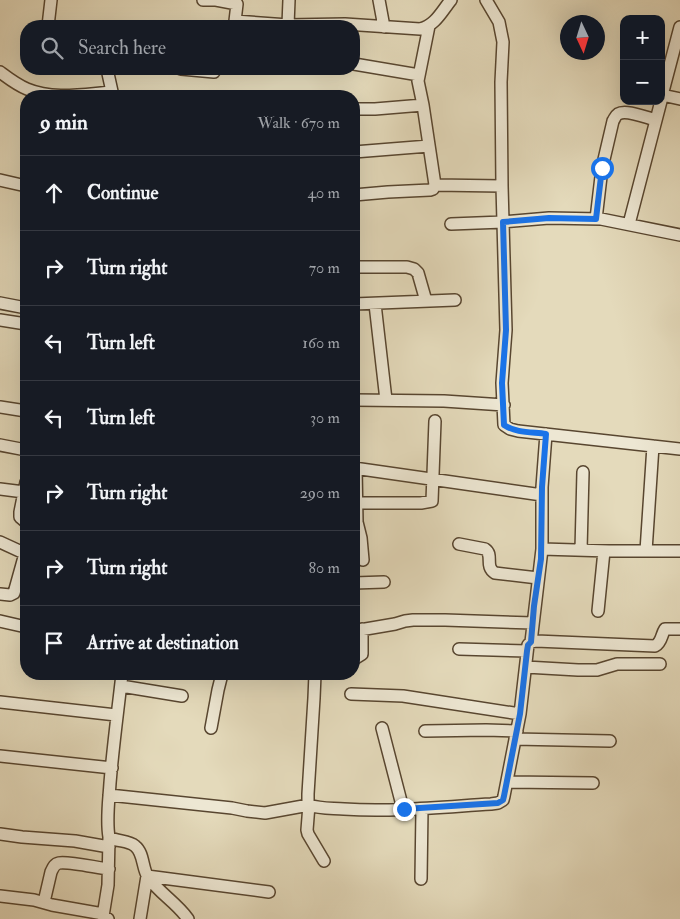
<!DOCTYPE html>
<meta charset="utf-8">
<style>
body{margin:0;font-family:"IM FELL Double Pica",serif;background:#20242c;color:#f1f3f6}
.controls{position:absolute;right:15px;top:15px;display:grid;overflow:hidden;border-radius:10px;box-shadow:0 5px 20px #0002}
.controls button{width:45px;height:45px;display:grid;place-items:center;padding:0;border:0;border-bottom:1px solid #363941;background:#171b24;color:#f1f3f6;font:25px sans-serif}
.compass{position:absolute;left:560px;top:15px;width:45px;height:45px;border-radius:50%;background:#171b24;box-shadow:0 5px 20px #0002;rotate:176deg}
.stop{position:absolute;width:15px;height:15px;margin:-11px;border:4px solid #1a73e8;border-radius:50%;background:#fff}
.stop.end{background:#1a73e8;border-color:#fff;box-shadow:0 1px 5px #0008}
.list{margin:0;padding:0;list-style:none}
h2{display:flex;justify-content:space-between;align-items:center;height:65px;margin:0;padding:0 20px;font-size:21px}
h2 small{font-size:16px;font-weight:400;color:#9ea1a6}
.list li{display:grid;grid-template-columns:32px 1fr auto;gap:15px;align-items:center;box-sizing:border-box;height:75px;padding:0 20px;border-top:1px solid #363941}
.list b{display:block;font-size:19px;white-space:nowrap}
.list em{font-size:16px;font-style:normal;color:#9ea1a6}
.icon{flex:none;width:28px;height:28px;fill:none;stroke:currentColor;stroke-width:2;stroke-linecap:round;stroke-linejoin:round}
.map{position:relative;flex:none;width:680px;height:919px;overflow:hidden}
.search{position:absolute;background:#171b24;box-shadow:0 5px 20px #0002;left:20px;top:20px;width:340px;height:55px;display:flex;align-items:center;gap:12px;box-sizing:border-box;padding:0 18px;border-radius:20px;color:#9ea1a6;font-size:19px}
.panel{position:absolute;background:#171b24;box-shadow:0 5px 20px #0002;left:20px;top:90px;width:340px;height:590px;border-radius:20px}
.map>svg:first-child{display:block}
.lines{fill:none;stroke-linecap:round;stroke-linejoin:round}
.minor-casing{stroke:#584630;stroke-width:14}
.minor{stroke:#ede7d3;stroke-width:11}
.route{stroke:#1a73e8;stroke-width:6}
</style>
<div class="map">
<svg width="680" height="919" viewBox="0 0 680 919">
<rect width="100%" height="100%" fill="#e4dabb"/>
<filter id="stains"><feTurbulence type="fractalNoise" baseFrequency=".004" numOctaves="4"/><feColorMatrix values="0 0 0 0 .2 0 0 0 0 .09 0 0 0 0 .02 0 0 0 .5 -.17"/></filter>
<radialGradient id="worn" r=".72"><stop offset=".6" stop-color="#630" stop-opacity="0"/><stop offset="1" stop-color="#630" stop-opacity=".3"/></radialGradient>
<g class="lines">
<g class="minor-casing">
<path id="minor" d="M203,0H213
M216,0L237,4L235,21L288,25L345,24L420,29C435,26 442,11 451,0
M379,0L384,27
M486,0L499,22L503,42L501,82L502,186L506,330L502,383L504,425L510,429L518,431L680,449
M288,25L289,0
M48,26L51,0
M354,64L419,75
M107,69L113,96
M181,69L214,72
M0,72C8,78 17,85 27,89C53,100 84,94 112,92
M662,95L680,99
M661,99L680,27
M354,109H375L423,105
M354,152L429,146
M0,180L26,186
M435,185L502,186
M354,195L388,192L430,190L433,189L435,185L423,105L418,81L429,26
M596,219L602,168L613,121C615,118 615,116 618,114C626,109 647,118 656,120
M451,224L503,222L549,218L601,219L680,235
M629,224L661,101
M354,267H407L414,269L418,273L426,301
M0,303L26,308
M354,304L455,300
M375,304L386,400
M0,320L26,324
M354,400L444,401L504,405
M0,407L26,411
M0,445L26,450
M354,468L542,495
M356,468L357,522L361,538L363,560
M26,482L20,512V517L26,522
M0,489L24,492
M356,503H421L432,501L435,421
M0,542L26,554
M459,544L485,549C494,555 484,566 495,573L538,578
M542,549L609,551H680
M581,550L583,472
M646,551L653,446
M354,583L384,582
M0,594L10,595L14,593L26,550
M598,611L604,551
M0,621L26,627
M354,631L395,624L405,621L413,620H445L533,623
M531,642L542,549V487L546,434
M459,649L527,651
M354,659L362,654V629
M526,667L578,670H597L617,664H660
M315,674L314,698L308,794V801L309,805C320,809 332,808 344,809C393,812 442,807 491,804L498,803L503,800L504,796L520,714L528,645L531,642L536,641L655,646C662,642 661,635 665,629H680
M121,686L182,696
M351,694L403,696L520,714
M0,702L116,715
M211,728L218,690L222,674
M382,728L403,809
M425,731L486,730L517,731
M515,739L610,741
M0,756L112,768
M507,782L593,783
M109,795L232,808L247,811L265,813L309,805L307,830L308,834L324,861
M0,834L22,837L75,841L109,847
M109,837C117,842 128,840 135,846C144,853 142,868 148,877C159,893 177,903 188,919
M421,879L422,809
M0,896L34,900L52,905L103,914
M44,902L51,872C53,868 54,864 59,863C68,861 98,868 109,869
M108,919L103,916L108,885L109,837C106,820 109,800 110,783C113,746 118,710 122,674
M140,919L147,876L269,892"/>
</g>
<use href="#minor" class="minor"/>
</g>
<g class="lines">
<path class="route" d="M404,809L498,803L503,800L504,796L520,714L527,651L528,645L531,642L534,606L541,559L542,487L546,434C532,432 516,433 504,425L502,383L506,330L503,222L549,218L596,219L602,168"/>
</g>
<rect width="100%" height="100%" filter="url(#stains)"/>
<rect width="100%" height="100%" fill="url(#worn)"/>
</svg>
<div class="controls">
<button>+</button>
<button>−</button>
</div>
<svg class="compass" viewBox="-18 -18 36 36"><path d="M0-13l5 13h-10z" fill="#e53935"/><path d="M0 13l5-13h-10z" fill="#9ea1a6"/></svg>
<div class="stop" style="left:602px;top:168px"></div>
<div class="stop end" style="left:404px;top:809px"></div>
<div class="search"><svg class="icon" aria-label="search" viewBox="0 0 24 24"><circle cx="10" cy="10" r="6"/><path d="M15 15l6 6"/></svg>Search here</div>
<section class="panel">
<h2>9 min<small>Walk · 670 m</small></h2>
<ul class="list">
<li><svg class="icon" aria-label="ahead" viewBox="0 0 24 24"><path d="M12 20V5M6 11l6-6 6 6"/></svg><div><b>Continue</b></div><em>40 m</em></li>
<li><svg class="icon" aria-label="right" viewBox="0 0 24 24"><path d="M7 20v-9h11M14 6l5 5-5 5"/></svg><div><b>Turn right</b></div><em>70 m</em></li>
<li><svg class="icon" aria-label="left" viewBox="0 0 24 24"><path d="M17 20v-9H6M10 6l-5 5 5 5"/></svg><div><b>Turn left</b></div><em>160 m</em></li>
<li><svg class="icon" aria-label="left" viewBox="0 0 24 24"><path d="M17 20v-9H6M10 6l-5 5 5 5"/></svg><div><b>Turn left</b></div><em>30 m</em></li>
<li><svg class="icon" aria-label="right" viewBox="0 0 24 24"><path d="M7 20v-9h11M14 6l5 5-5 5"/></svg><div><b>Turn right</b></div><em>290 m</em></li>
<li><svg class="icon" aria-label="right" viewBox="0 0 24 24"><path d="M7 20v-9h11M14 6l5 5-5 5"/></svg><div><b>Turn right</b></div><em>80 m</em></li>
<li><svg class="icon" aria-label="arrive" viewBox="0 0 24 24"><path d="M6 21V4h12l-3 4 3 4H6"/></svg><div><b>Arrive at destination</b></div></li>
</ul>
</section>
</div>
